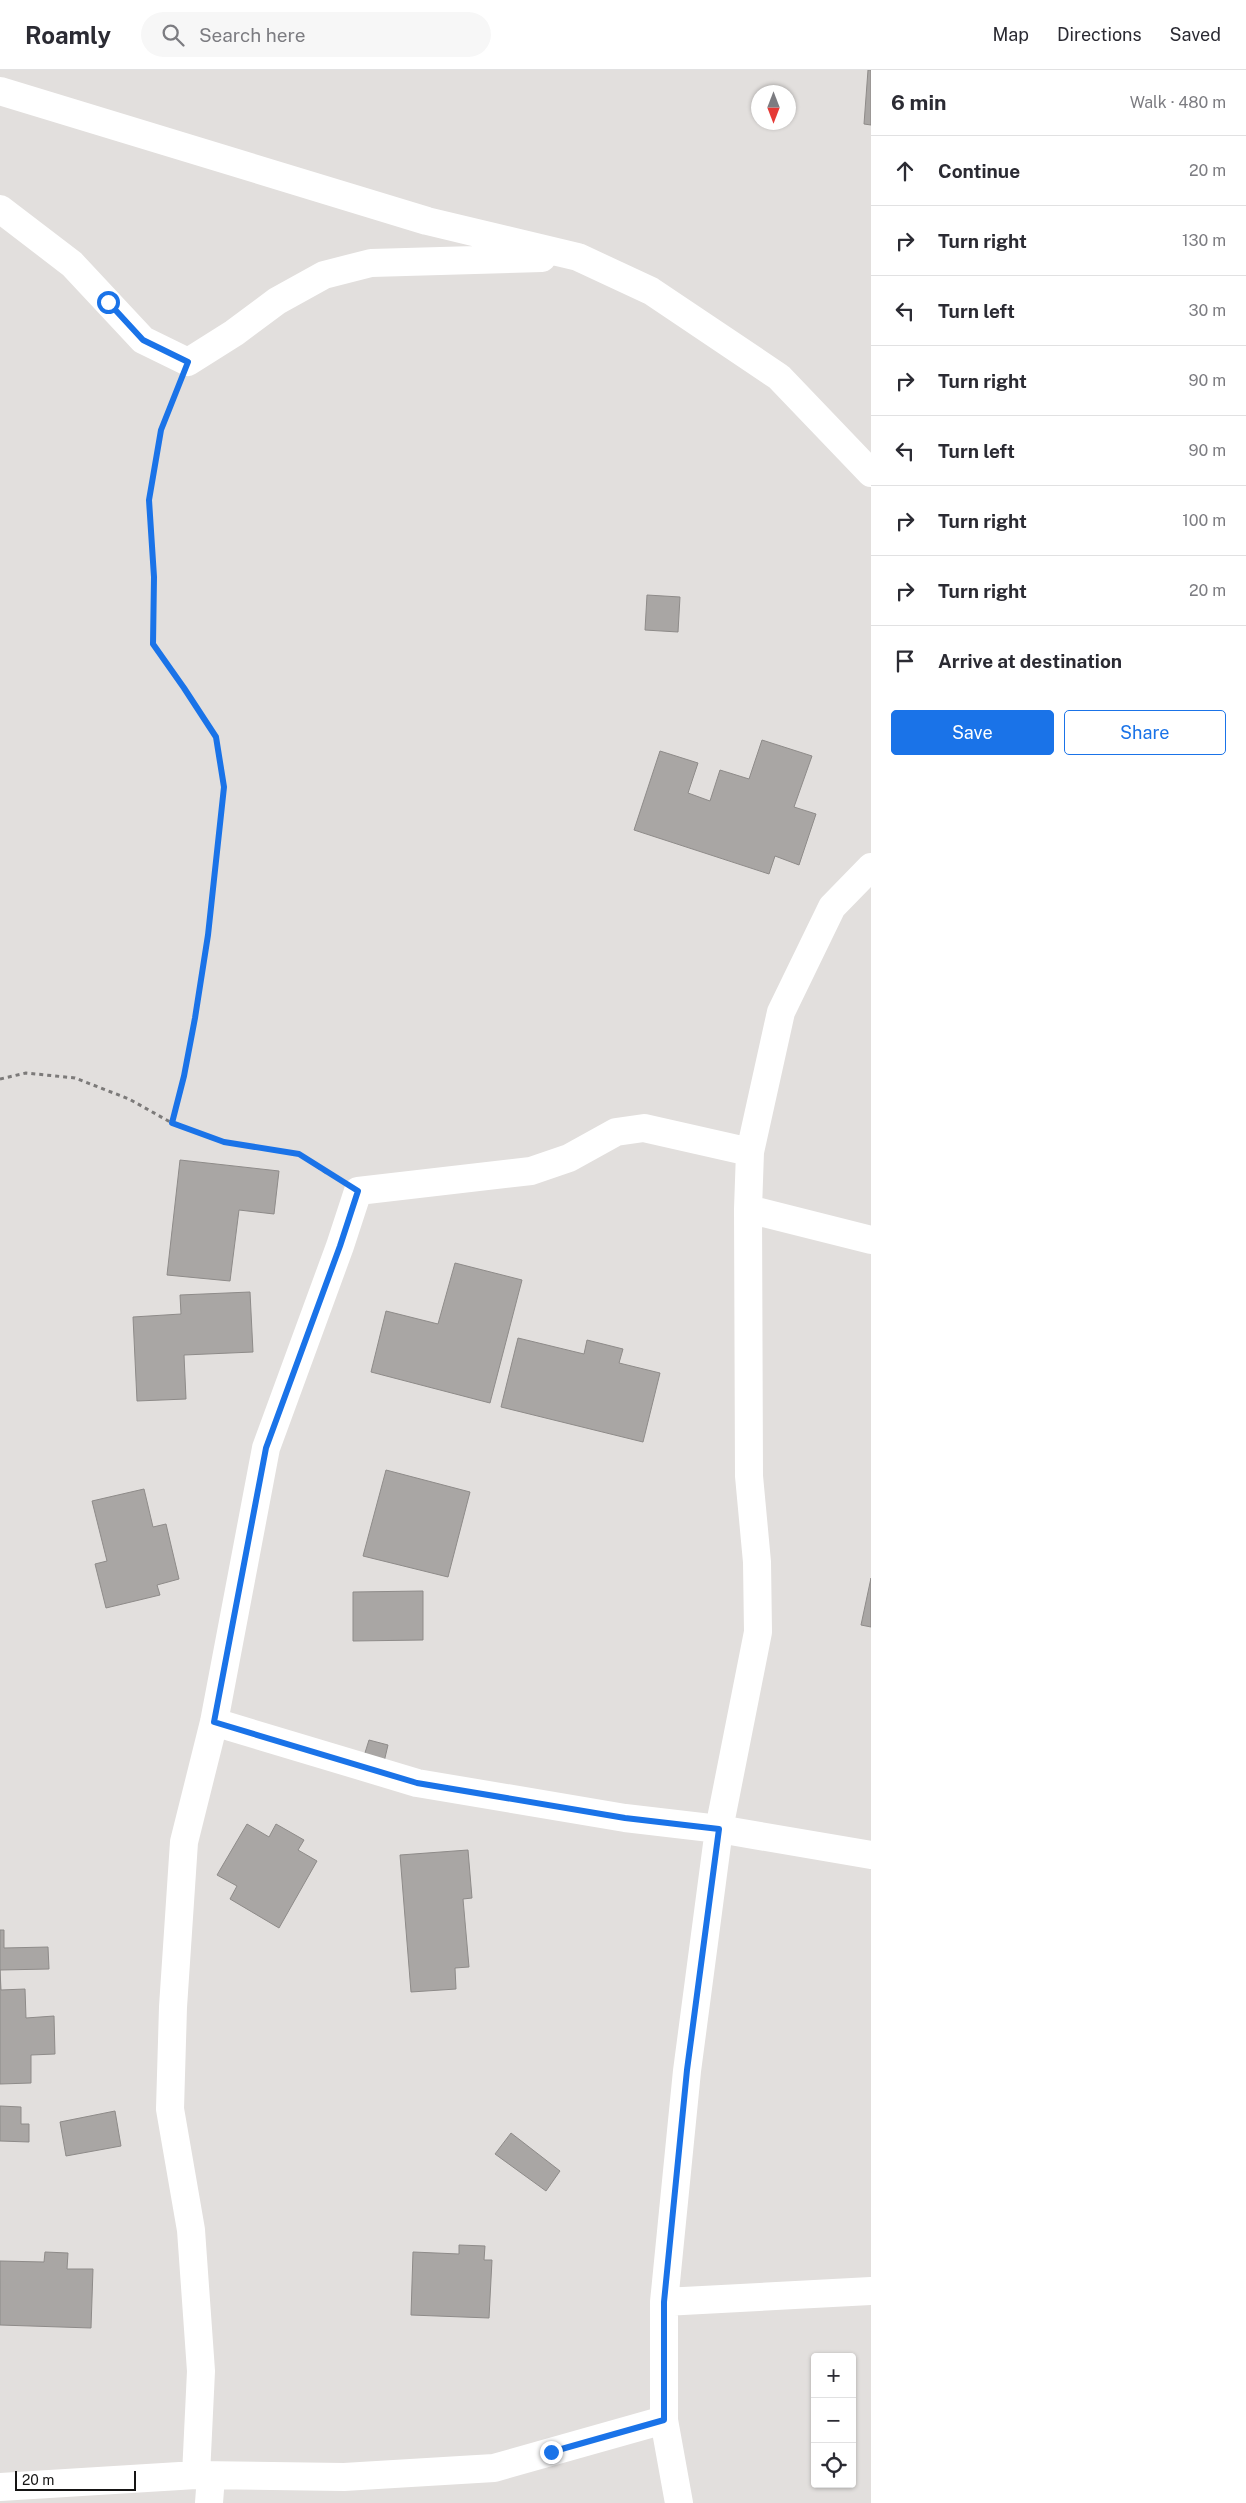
<!DOCTYPE html>
<meta charset="utf-8">
<style>
body{margin:0;font-family:"Public Sans",sans-serif;background:#f7f7f7;color:#2b2b33}
.controls{position:absolute;right:15px;bottom:15px;display:grid;overflow:hidden;border-radius:5px;box-shadow:0 1px 4px #0004}
.controls button{width:45px;height:45px;display:grid;place-items:center;padding:0;border:0;border-bottom:1px solid #e1e1e2;background:#fff;color:#2b2b33;font:25px sans-serif}
.compass{position:absolute;left:751px;top:15px;width:45px;height:45px;border-radius:50%;background:#fff;box-shadow:0 1px 4px #0004;rotate:180deg}
.scale{position:absolute;left:15px;bottom:12px;width:121px;box-sizing:border-box;padding-left:5px;border:2px solid #161514;border-top:0;font-size:14px;line-height:18px;white-space:nowrap;color:#161514;-webkit-text-stroke:4px #fff;paint-order:stroke}
.stop{position:absolute;width:15px;height:15px;margin:-11px;border:4px solid #1a73e8;border-radius:50%;background:#fff}
.stop.end{background:#1a73e8;border-color:#fff;box-shadow:0 1px 5px #0008}
.list{margin:0;padding:0;list-style:none}
h2{display:flex;justify-content:space-between;align-items:center;height:65px;margin:0;padding:0 20px;font-size:21px}
h2 small{font-size:16px;font-weight:400;color:#7c7c81}
.list li{display:grid;grid-template-columns:32px 1fr auto;gap:15px;align-items:center;box-sizing:border-box;height:70px;padding:0 20px;border-top:1px solid #e1e1e2}
.list b{display:block;font-size:19px;white-space:nowrap}
.list em{font-size:16px;font-style:normal;color:#7c7c81}
.actions{display:flex;gap:10px;padding:15px 20px}
.actions a{flex:1;padding:11px 0;border:1px solid #1a73e8;border-radius:5px;text-align:center;font-size:18px;color:#1a73e8}
.actions .main{background:#1a73e8;color:#fff}
.icon{flex:none;width:28px;height:28px;fill:none;stroke:currentColor;stroke-width:2;stroke-linecap:round;stroke-linejoin:round}
.map{position:relative;flex:none;width:871px;height:2433px;overflow:hidden}
header{display:flex;align-items:center;gap:30px;box-sizing:border-box;height:70px;padding:0 25px;background:#fff;border-bottom:1px solid #e1e1e2}
header strong{font-size:24px}
nav{display:flex;gap:28px;margin-inline-start:auto;font-size:18px}
.search{width:350px;height:45px;background:#f7f7f7;display:flex;align-items:center;gap:12px;box-sizing:border-box;padding:0 18px;border-radius:28px;color:#7c7c81;font-size:19px}
main{display:flex}
aside{flex:1;background:#fff}
.map>svg:first-child{display:block}
.building{fill:#a9a6a4;stroke:#8e8b89}
.lines{fill:none;stroke-linecap:round;stroke-linejoin:round}
.path{stroke:#7c7a79;stroke-width:3;stroke-dasharray:4 4;stroke-linecap:butt}
.minor{stroke:#fff;stroke-width:28}
.route{stroke:#1a73e8;stroke-width:6}
</style>
<header>
<strong>Roamly</strong>
<div class="search"><svg class="icon" aria-label="search" viewBox="0 0 24 24"><circle cx="10" cy="10" r="6"/><path d="M15 15l6 6"/></svg>Search here</div>
<nav><a>Map</a><a>Directions</a><a>Saved</a></nav>
</header>
<main>
<div class="map">
<svg width="871" height="2433" viewBox="0 0 871 2433">
<rect width="100%" height="100%" fill="#e2dfdd"/>
<path class="building" d="M868,0H871V55L864,54Z
M647,525L680,527L678,562L645,560Z
M762,670L812,686L794,737L816,744L799,795L775,786L769,804L634,760L660,681L698,693L688,723L710,731L720,700L749,709Z
M180,1090L279,1101L274,1144L239,1140L230,1211L167,1205Z
M455,1193L522,1210L490,1333L371,1302L386,1241L438,1254Z
M250,1222L253,1282L184,1285L186,1329L137,1331L133,1247L181,1244L180,1225Z
M518,1268L584,1284L587,1270L623,1279L619,1293L660,1303L643,1372L501,1337Z
M386,1400L470,1422L448,1507L363,1486Z
M144,1419L153,1457L166,1454L179,1509L157,1515L160,1525L106,1538L95,1494L107,1491L92,1431Z
M871,1508V1557L861,1555Z
M423,1521V1570L353,1571V1522Z
M369,1670L388,1675L384,1692L364,1686Z
M247,1754L269,1767L276,1754L304,1770L298,1780L317,1791L279,1858L230,1829L237,1816L217,1805Z
M468,1780L472,1828L463,1829L469,1897L455,1898L456,1919L411,1922L400,1785Z
M0,1860H4V1878L48,1877L49,1899L0,1900L1,1920L25,1919L26,1948L54,1946L55,1984L31,1985V2013L0,2014Z
M0,2036L21,2037V2054H29V2072L0,2071Z
M115,2041L121,2076L66,2086L60,2052Z
M511,2063L560,2101L546,2121L495,2084Z
M459,2175L485,2176L484,2190H492L489,2248L411,2245L413,2182L459,2184Z
M45,2182L68,2183L67,2199H93L91,2258L0,2255V2191L44,2192Z"/>
<g class="lines">
<path class="path" d="M0,1009L26,1003L75,1008L129,1029L172,1053L224,1072L299,1084L328,1104
M172,1053L185,1006L195,948L208,865L224,717L216,667L185,618L153,574L154,507L149,430L161,360L175,325"/>
<path class="minor" d="M0,21L427,151L578,187L651,221L779,307L871,403
M0,139L72,194L143,270L188,292L234,263L277,231L324,205L371,193L542,188
M748,1139L871,1170
M214,1652L417,1713L625,1748L719,1759L871,1785
M664,2232L871,2221
M196,2405L201,2301L191,2160L170,2039L173,1937L184,1772L214,1652L266,1378L340,1176L358,1121L531,1101L569,1088L616,1062L644,1058L750,1082
M0,2417L196,2405L344,2407L494,2398L664,2350
M209,2433L211,2406
M679,2433L664,2350V2232L687,2001L719,1759L758,1562L757,1492L749,1406L748,1139L750,1082L781,942L832,837L871,797"/>
</g>
<g class="lines">
<path class="route" d="M108,232L143,270L188,292L161,360L149,430L154,507L153,574L184,618L216,667L224,717L208,865L195,948L184,1006L172,1053L224,1072L299,1084L358,1121L340,1176L266,1378L214,1652L417,1713L625,1748L719,1759L687,2000L664,2232V2350L551,2382"/>
</g>
</svg>
<div class="controls">
<button>+</button>
<button>−</button>
<button><svg class="icon" aria-label="locate" viewBox="0 0 24 24"><circle cx="12" cy="12" r="6"/><path d="M12 2v4M12 18v4M2 12h4M18 12h4"/></svg></button>
</div>
<svg class="compass" viewBox="-18 -18 36 36"><path d="M0-13l5 13h-10z" fill="#e53935"/><path d="M0 13l5-13h-10z" fill="#7c7c81"/></svg>
<div class="scale">20 m</div>
<div class="stop" style="left:108px;top:232px"></div>
<div class="stop end" style="left:551px;top:2382px"></div>
</div>
<aside>
<h2>6 min<small>Walk · 480 m</small></h2>
<ul class="list">
<li><svg class="icon" aria-label="ahead" viewBox="0 0 24 24"><path d="M12 20V5M6 11l6-6 6 6"/></svg><div><b>Continue</b></div><em>20 m</em></li>
<li><svg class="icon" aria-label="right" viewBox="0 0 24 24"><path d="M7 20v-9h11M14 6l5 5-5 5"/></svg><div><b>Turn right</b></div><em>130 m</em></li>
<li><svg class="icon" aria-label="left" viewBox="0 0 24 24"><path d="M17 20v-9H6M10 6l-5 5 5 5"/></svg><div><b>Turn left</b></div><em>30 m</em></li>
<li><svg class="icon" aria-label="right" viewBox="0 0 24 24"><path d="M7 20v-9h11M14 6l5 5-5 5"/></svg><div><b>Turn right</b></div><em>90 m</em></li>
<li><svg class="icon" aria-label="left" viewBox="0 0 24 24"><path d="M17 20v-9H6M10 6l-5 5 5 5"/></svg><div><b>Turn left</b></div><em>90 m</em></li>
<li><svg class="icon" aria-label="right" viewBox="0 0 24 24"><path d="M7 20v-9h11M14 6l5 5-5 5"/></svg><div><b>Turn right</b></div><em>100 m</em></li>
<li><svg class="icon" aria-label="right" viewBox="0 0 24 24"><path d="M7 20v-9h11M14 6l5 5-5 5"/></svg><div><b>Turn right</b></div><em>20 m</em></li>
<li><svg class="icon" aria-label="arrive" viewBox="0 0 24 24"><path d="M6 21V4h12l-3 4 3 4H6"/></svg><div><b>Arrive at destination</b></div></li>
</ul>
<div class="actions"><a class="main">Save</a><a>Share</a></div>
</aside>
</main>
